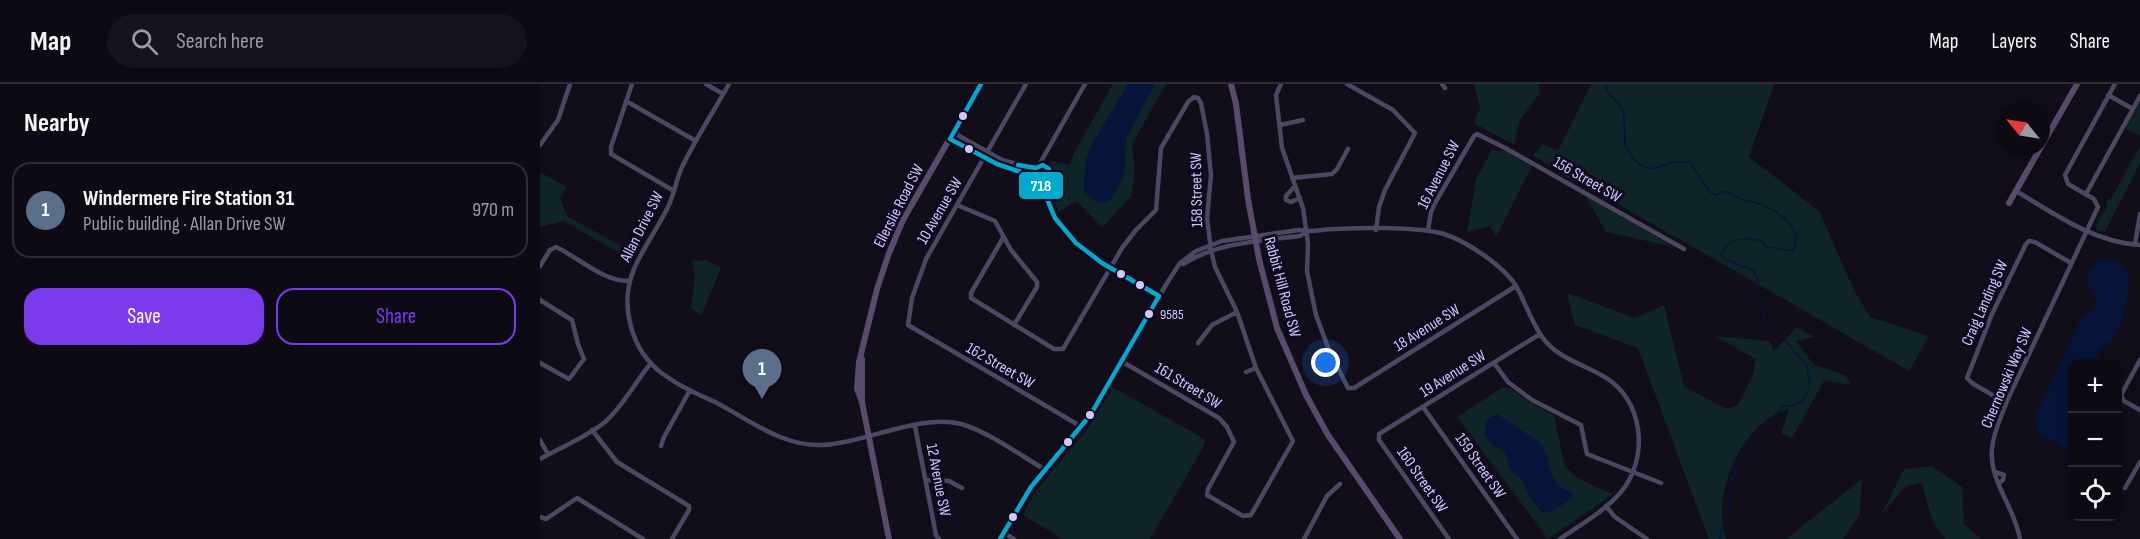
<!DOCTYPE html>
<meta charset="utf-8">
<style>
body{margin:0;font-family:"Sofia Sans Condensed",sans-serif;background:#16131d;color:#f1f3f6}
.controls{position:absolute;right:18px;bottom:18px;display:grid;overflow:hidden;border-radius:12px;box-shadow:0 3px 15px #0003}
.controls button{width:54px;height:54px;display:grid;place-items:center;padding:0;border:0;border-bottom:2px solid #2d2b34;background:#0d0a14;color:#f1f3f6;font:30px sans-serif}
.compass{position:absolute;left:1456px;top:18px;width:54px;height:54px;border-radius:50%;background:#0d0a14;box-shadow:0 3px 15px #0003;rotate:300deg}
.you{position:absolute;left:786px;top:279px;width:21px;height:21px;margin:-15px;border:4px solid #fff;border-radius:50%;background:#1a73e8;box-shadow:0 0 0 9px #1a73e833}
.badge{display:grid;place-items:center;width:39px;height:39px;border-radius:50%;background:#7c3aed;color:#fff;font-size:20px;font-weight:700}
.pin{position:absolute;translate:-50% -50px;filter:drop-shadow(0 2px 3px #0008)}
.pin::after{content:'';position:absolute;top:32px;width:21px;height:18px;background:inherit;clip-path:polygon(0 0,100% 0,50% 100%)}
.list{margin:0;padding:0;list-style:none}
h2{display:flex;justify-content:space-between;align-items:center;height:78px;margin:0;padding:0 24px;font-size:26px}
h2 small{font-size:20px;font-weight:400;color:#9a9aa0}
.list li{display:grid;grid-template-columns:39px 1fr auto;gap:18px;align-items:center;box-sizing:border-box;height:96px;margin:0 12px 12px;padding:0 12px;border:2px solid #2d2b34;border-radius:18px}
.list b{display:block;font-size:22px;white-space:nowrap}
.list p{margin:0;font-size:20px;white-space:nowrap;color:#9a9aa0}
.list em{font-size:20px;font-style:normal;color:#9a9aa0}
.actions{display:flex;gap:12px;padding:18px 24px}
.actions a{flex:1;padding:14px 0;border:2px solid #7c3aed;border-radius:18px;text-align:center;font-size:21px;color:#7c3aed}
.actions .main{background:#7c3aed;color:#fff}
.icon{flex:none;width:33px;height:33px;fill:none;stroke:currentColor;stroke-width:2;stroke-linecap:round;stroke-linejoin:round}
.map{position:relative;flex:none;width:1600px;height:455px;overflow:hidden}
header{display:flex;align-items:center;gap:36px;box-sizing:border-box;height:84px;padding:0 30px;background:#0d0a14;border-bottom:2px solid #2d2b34}
header strong{font-size:28px}
nav{display:flex;gap:33px;margin-inline-start:auto;font-size:21px}
.search{width:420px;height:54px;background:#16131d;display:flex;align-items:center;gap:15px;box-sizing:border-box;padding:0 21px;border-radius:33px;color:#9a9aa0;font-size:22px}
main{display:flex}
aside{flex:1;background:#0d0a14}
.map>svg:first-child{display:block}
.green{fill:#0e2426}
.water{fill:#061439}
.lines{fill:none;stroke-linecap:round;stroke-linejoin:round}
.stream{stroke:#061439;stroke-width:1.5}
.minor{stroke:#4c4863;stroke-width:4.5}
.major{stroke:#5a4b6c;stroke-width:6}
.bus-1-casing{stroke:#0f0a1e;stroke-width:9}
.bus-1{stroke:#00a9ce;stroke-width:4.5}
.bus-dot{fill:#d1c7ff;stroke:#0f0a1e;stroke-width:2}
.labels{text-anchor:middle;dominant-baseline:central;stroke-width:6;stroke-linejoin:round;paint-order:stroke}
.bus-label{font-size:14px;fill:#d1c7ff;stroke:#0f0a1e;text-anchor:start}
.street-label{font-size:16px;fill:#d1c7ff;stroke:#0f0a1e}
.line-badge{stroke:#0f0a1e;stroke-width:2}
.badge-label{font-size:16px;text-anchor:middle;font-weight:bold;fill:#fff}
</style>
<header>
<strong>Map</strong>
<div class="search"><svg class="icon" aria-label="search" viewBox="0 0 24 24"><circle cx="10" cy="10" r="6"/><path d="M15 15l6 6"/></svg>Search here</div>
<nav><a>Map</a><a>Layers</a><a>Share</a></nav>
</header>
<main>
<aside>
<h2>Nearby<small></small></h2>
<ul class="list">
<li><span class="badge" style="background:#5c6f8a">1</span><div><b>Windermere Fire Station 31</b><p>Public building · Allan Drive SW</p></div><em>970 m</em></li>
</ul>
<div class="actions"><a class="main">Save</a><a>Share</a></div>
</aside>
<div class="map">
<svg width="1600" height="455" viewBox="0 0 1600 455">
<rect width="100%" height="100%" fill="#110e1a"/>
<path class="green" d="M573,0H626L592,60L595,90L591,112L562,144L539,119L535,117L519,128C512,111 509,107 515,89L509,77L530,81L534,69Z
M934,0H998L1000,9L980,36L974,61L934,39L940,24Z
M1051,0H1234L1209,73L1279,127L1314,206L1330,233L1389,252L1369,287L1036,96L1035,99L993,71L1003,60L1018,67Z
M1600,18V52L1585,44Z
M1600,62V79L1565,148L1556,145C1557,134 1568,127 1567,116L1571,115Z
M952,66L966,67L992,82L956,153L950,142L927,148L936,95Z
M0,88L27,103L20,114L27,132L95,170L91,176L24,137L0,143Z
M1045,111L1134,163L1066,148Z
M166,176L181,184L161,232L151,224L155,192L152,177Z
M1027,209L1095,234L1124,221L1144,302L1186,325L1198,321L1212,293L1216,275L1175,252L1230,257L1234,267L1257,243L1274,253L1256,257L1273,280L1306,292L1311,301L1284,297L1252,354L1241,350L1249,325C1208,335 1180,392 1182,432C1182,440 1184,448 1186,455H1169L1098,264L1035,241Z
M573,303L659,352L665,356L664,362L610,455H523L483,431L495,408L551,340Z
M963,303L972,305L994,321L1014,331L1024,380C1034,396 1056,402 1073,410L1008,455L917,333Z
M1392,382L1422,403L1424,440L1441,455H1405L1392,436L1382,399L1366,402L1341,431L1364,385Z
M1322,395L1320,430L1303,455H1246Z"/>
<path class="water" d="M588,0H615L587,53C584,63 586,74 585,85C584,91 581,97 578,103C569,124 559,123 544,108L545,78L552,60Z
M1568,174C1574,176 1581,178 1584,183C1594,196 1583,239 1575,252C1570,259 1563,262 1558,269L1557,279L1532,280V373C1521,365 1517,353 1502,355L1497,347L1496,332L1540,237L1554,225L1556,220L1557,213L1548,199V187L1556,177Z
M957,330L1002,360C1012,379 1006,400 1033,409L1032,414L1013,427L1002,428L989,413L983,396L970,386L965,369L949,357L944,348L947,335Z"/>
<g class="lines">
<path class="stream" d="M1066,0L1068,8L1082,25L1084,34L1085,60L1093,75L1102,82L1112,85L1135,78H1150L1170,108L1176,111L1185,107C1193,109 1199,116 1207,117C1226,119 1269,141 1252,167L1225,162L1222,157C1206,153 1187,153 1181,171L1185,175L1212,186L1217,193V208L1221,216L1226,242L1244,255L1267,282L1270,303L1263,316L1255,321L1244,322L1231,334L1225,347L1199,377L1191,400L1192,407L1188,421L1190,430L1181,446L1180,455"/>
<path class="minor" d="M92,0L71,63V70L134,107
M166,0L183,10
M189,0C174,27 156,54 142,83C136,96 134,112 127,125C117,145 103,164 94,185C79,221 91,267 123,290C139,302 157,310 175,318C208,335 240,361 278,361C322,361 378,329 421,340C447,347 480,371 504,385
M486,0L386,175L372,214L368,241L542,343
M741,0L736,11L742,64L763,124L768,160L767,187L776,231L789,266L808,304H814L976,202
M807,0L853,26L875,49L845,106L839,123L836,146
M902,0L905,4
M1568,11L1593,25
M86,17L156,57
M740,41L763,36
M414,49L462,76L488,83L506,82L510,89L504,109
M410,55L457,80L495,93C504,101 507,122 515,134C539,171 582,191 619,212
M0,61L18,36L30,0
M499,81L545,0
M752,94L792,90L797,85L808,65
M755,102L746,112V116L751,118L760,114
M1476,107C1515,130 1553,158 1600,161
M1546,110L1600,12
M417,121L455,137L471,166L497,198V203L474,241
M888,146L891,128L895,119L934,52L937,50L967,65L1144,165
M463,154L431,209V214L514,265H523L582,164L596,146L616,126L621,64L648,18L654,13L658,14L661,19L667,50L671,91L667,134L671,166L675,183L697,228L716,284L753,357L711,431L703,432L667,411L668,405L694,358L687,343L679,334L581,277
M1595,160L1600,130
M643,180C678,158 721,157 760,152L766,148
M0,182L10,166L16,163C39,174 64,198 90,197
M0,216L32,236L38,260L44,275L29,295L0,279
M658,259L672,241L697,228
M1600,276L1581,311L1584,317L1600,326
M954,279L968,298L992,316L1041,341L1047,370L1121,399
M706,288L716,284
M1466,319L1432,299L1427,294L1452,230L1486,160L1489,157L1495,158L1531,179
M883,323L977,455
M375,342L396,451L399,455
M52,346L77,378L149,422V426L132,455
M0,356L8,370
M121,362L124,353L150,306
M0,375C21,363 47,353 65,338C84,321 95,298 111,279
M1455,388L1464,391L1463,396L1459,399
M386,396L409,397L422,404
M1585,404L1600,378
M1066,422L1075,433L1107,455
M0,433L6,435L37,414L103,455
M464,449L474,455
M460,455L491,403L551,330L627,199L640,179L656,167L682,157L759,146C771,149 783,145 795,145C823,144 878,142 904,150C926,157 964,182 976,202C987,221 992,242 1006,258C1024,278 1051,282 1072,298C1105,324 1107,377 1081,408C1065,427 1040,441 1020,455
M764,455L787,412L800,400
M909,455L839,356V350L1000,250
M1480,455C1475,424 1449,397 1452,365C1453,349 1461,334 1466,319L1558,123L1554,115L1528,100L1525,91L1575,0"/>
<path class="major" d="M691,0L696,20L708,115L719,175L737,244L766,311L788,351L860,455
M1469,119L1537,0
M322,318V275
M349,455L322,318L317,305L319,278L337,205L349,169L363,136L441,0"/>
<g class="bus-1-casing">
<path id="bus-1" d="M441,0L410,55L457,80L495,93L501,101L515,134L536,159L562,179L619,212
M478,81L496,84L503,81L509,85L510,91L503,110L505,114
M460,455L491,403L551,330L619,212"/>
</g>
<use href="#bus-1" class="bus-1"/>
</g>
<g class="bus-dot">
<circle cx="423" cy="32" r="5"/>
<circle cx="429" cy="65" r="5"/>
<circle cx="581" cy="190" r="5"/>
<circle cx="600" cy="201" r="5"/>
<circle cx="609" cy="230" r="5"/>
<circle cx="550" cy="331" r="5"/>
<circle cx="528" cy="358" r="5"/>
<circle cx="473" cy="433" r="5"/>
</g>
<g class="labels">
<g class="bus-label">
<text x="620" y="230">9585</text>
</g>
<g class="street-label">
<text transform="translate(899 91) rotate(-63)">16 Avenue SW</text>
<text transform="translate(1047 96) rotate(30)">156 Street SW</text>
<text transform="translate(657 106) rotate(-91)">158 Street SW</text>
<text transform="translate(359 122) rotate(-63)">Ellerslie Road SW</text>
<text transform="translate(400 127) rotate(-60)">10 Avenue SW</text>
<text transform="translate(102 143) rotate(-63)">Allan Drive SW</text>
<text transform="translate(742 203) rotate(75)">Rabbit Hill Road SW</text>
<text transform="translate(1445 219) rotate(-66)">Craig Landing SW</text>
<text transform="translate(887 244) rotate(-32)">18 Avenue SW</text>
<text transform="translate(460 282) rotate(30)">162 Street SW</text>
<text transform="translate(913 290) rotate(-32)">19 Avenue SW</text>
<text transform="translate(1467 294) rotate(-67)">Chernowski Way SW</text>
<text transform="translate(648 302) rotate(31)">161 Street SW</text>
<text transform="translate(940 382) rotate(55)">159 Street SW</text>
<text transform="translate(398 396) rotate(79)">12 Avenue SW</text>
<text transform="translate(882 396) rotate(55)">160 Street SW</text>
</g>
</g>
<rect class="line-badge" x="478" y="87" width="46" height="29" rx="6" fill="#00a9ce"/>
<g class="badge-label">
<text x="501" y="107">718</text>
</g>
</svg>
<div class="controls">
<button>+</button>
<button>−</button>
<button><svg class="icon" aria-label="locate" viewBox="0 0 24 24"><circle cx="12" cy="12" r="6"/><path d="M12 2v4M12 18v4M2 12h4M18 12h4"/></svg></button>
</div>
<svg class="compass" viewBox="-18 -18 36 36"><path d="M0-13l5 13h-10z" fill="#e53935"/><path d="M0 13l5-13h-10z" fill="#9a9aa0"/></svg>
<div class="you"></div>
<div class="pin badge" style="left:222px;top:315px;background:#5c6f8a">1</div>
</div>
</main>
